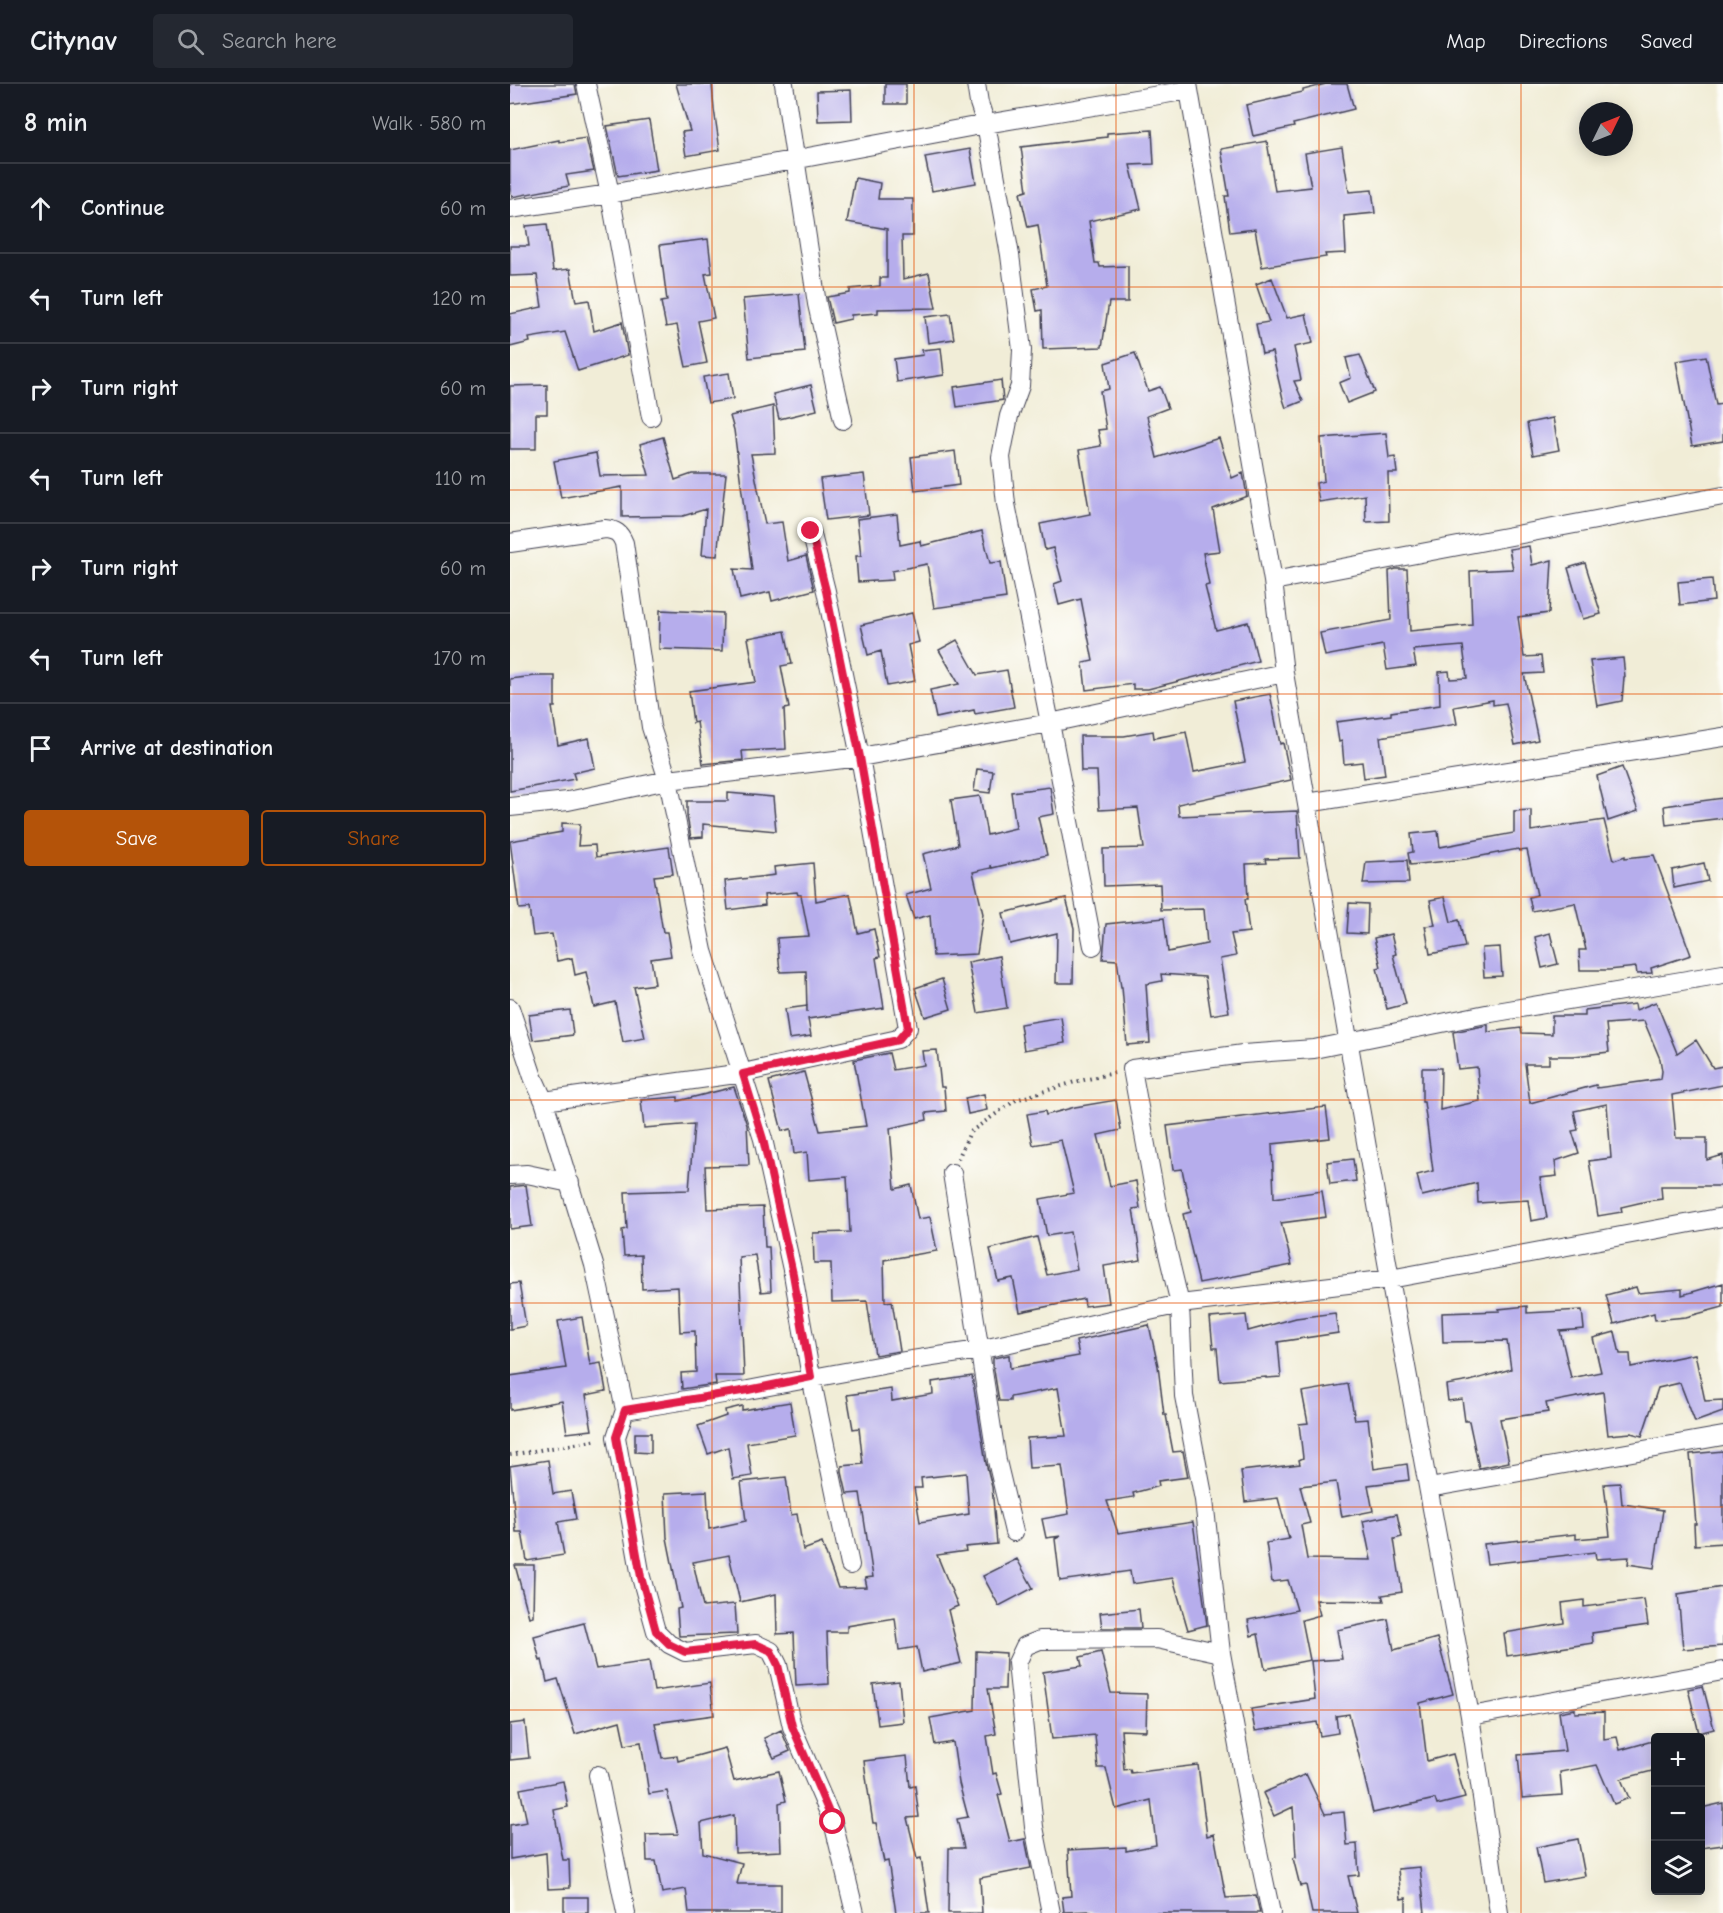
<!DOCTYPE html>
<meta charset="utf-8">
<style>
body{margin:0;font-family:"Comic Neue",sans-serif;background:#242831;color:#f1f3f6}
.controls{position:absolute;right:18px;bottom:18px;display:grid;overflow:hidden;border-radius:6px;box-shadow:0 3px 15px #0003}
.controls button{width:54px;height:54px;display:grid;place-items:center;padding:0;border:0;border-bottom:2px solid #363941;background:#171b24;color:#f1f3f6;font:30px sans-serif}
.compass{position:absolute;left:1069px;top:18px;width:54px;height:54px;border-radius:50%;background:#171b24;box-shadow:0 3px 15px #0003;rotate:47deg}
.stop{position:absolute;width:18px;height:18px;margin:-14px;border:4px solid #e11d48;border-radius:50%;background:#fff}
.stop.end{background:#e11d48;border-color:#fff;box-shadow:0 2px 6px #0008}
.list{margin:0;padding:0;list-style:none}
h2{display:flex;justify-content:space-between;align-items:center;height:78px;margin:0;padding:0 24px;font-size:26px}
h2 small{font-size:20px;font-weight:400;color:#9ea1a6}
.list li{display:grid;grid-template-columns:39px 1fr auto;gap:18px;align-items:center;box-sizing:border-box;height:90px;padding:0 24px;border-top:2px solid #363941}
.list b{display:block;font-size:22px;white-space:nowrap}
.list em{font-size:20px;font-style:normal;color:#9ea1a6}
.actions{display:flex;gap:12px;padding:18px 24px}
.actions a{flex:1;padding:14px 0;border:2px solid #b45309;border-radius:6px;text-align:center;font-size:21px;color:#b45309}
.actions .main{background:#b45309;color:#fff}
.icon{flex:none;width:33px;height:33px;fill:none;stroke:currentColor;stroke-width:2;stroke-linecap:round;stroke-linejoin:round}
.map{position:relative;flex:none;width:1213px;height:1829px;overflow:hidden}
header{display:flex;align-items:center;gap:36px;box-sizing:border-box;height:84px;padding:0 30px;background:#171b24;border-bottom:2px solid #363941}
header strong{font-size:28px}
nav{display:flex;gap:33px;margin-inline-start:auto;font-size:21px}
.search{width:420px;height:54px;background:#242831;display:flex;align-items:center;gap:15px;box-sizing:border-box;padding:0 21px;border-radius:6px;color:#9ea1a6;font-size:22px}
main{display:flex}
aside{flex:1;background:#171b24}
.map>svg:first-child{display:block}
.building{fill:#b6adec;fill-rule:evenodd}
.lines{fill:none;stroke-linecap:round;stroke-linejoin:round}
.minor-casing{stroke:#414052;stroke-width:20}
.path{stroke:#414052;stroke-width:4;stroke-dasharray:1.5 4.5;stroke-linecap:butt}
.minor{stroke:#fff;stroke-width:18}
.route{stroke:#e11d48;stroke-width:8}
.grid{fill:none;stroke:#e8590c;stroke-width:1.5;stroke-opacity:0.55}
</style>
<header>
<strong>Citynav</strong>
<div class="search"><svg class="icon" aria-label="search" viewBox="0 0 24 24"><circle cx="10" cy="10" r="6"/><path d="M15 15l6 6"/></svg>Search here</div>
<nav><a>Map</a><a>Directions</a><a>Saved</a></nav>
</header>
<main>
<aside>
<h2>8 min<small>Walk · 580 m</small></h2>
<ul class="list">
<li><svg class="icon" aria-label="ahead" viewBox="0 0 24 24"><path d="M12 20V5M6 11l6-6 6 6"/></svg><div><b>Continue</b></div><em>60 m</em></li>
<li><svg class="icon" aria-label="left" viewBox="0 0 24 24"><path d="M17 20v-9H6M10 6l-5 5 5 5"/></svg><div><b>Turn left</b></div><em>120 m</em></li>
<li><svg class="icon" aria-label="right" viewBox="0 0 24 24"><path d="M7 20v-9h11M14 6l5 5-5 5"/></svg><div><b>Turn right</b></div><em>60 m</em></li>
<li><svg class="icon" aria-label="left" viewBox="0 0 24 24"><path d="M17 20v-9H6M10 6l-5 5 5 5"/></svg><div><b>Turn left</b></div><em>110 m</em></li>
<li><svg class="icon" aria-label="right" viewBox="0 0 24 24"><path d="M7 20v-9h11M14 6l5 5-5 5"/></svg><div><b>Turn right</b></div><em>60 m</em></li>
<li><svg class="icon" aria-label="left" viewBox="0 0 24 24"><path d="M17 20v-9H6M10 6l-5 5 5 5"/></svg><div><b>Turn left</b></div><em>170 m</em></li>
<li><svg class="icon" aria-label="arrive" viewBox="0 0 24 24"><path d="M6 21V4h12l-3 4 3 4H6"/></svg><div><b>Arrive at destination</b></div></li>
</ul>
<div class="actions"><a class="main">Save</a><a>Share</a></div>
</aside>
<div class="map">
<svg width="1213" height="1829" viewBox="0 0 1213 1829">
<rect width="100%" height="100%" fill="#fdfcf7"/>
<filter id="ink" filterUnits="userSpaceOnUse"><feTurbulence type="fractalNoise" baseFrequency=".0167" numOctaves="2"/><feDisplacementMap in="SourceGraphic" scale="12" xChannelSelector="R" yChannelSelector="G"/><feConvolveMatrix kernelMatrix="1 2 1 2 8 2 1 2 1" color-interpolation-filters="sRGB"/></filter>
<filter id="wash" filterUnits="userSpaceOnUse"><feTurbulence type="fractalNoise" baseFrequency=".008" numOctaves="4" result="noise"/><feDisplacementMap in="SourceGraphic" scale="24" xChannelSelector="R" yChannelSelector="G"/><feGaussianBlur stdDeviation="1.35" result="paint"/><feColorMatrix in="noise" values="0 0 0 0 0 0 0 0 0 0 0 0 0 0 0 0 0 1.4 0 .05"/><feComposite in="paint" operator="in"/></filter>
<g filter="url(#wash)">
<rect width="100%" height="100%" fill="#f1edd7"/>
<g id="blocks">
<path class="building" d="M0,0H65L67,10L0,20Z
M166,0H202L204,25L210,66L176,72L172,48L180,47Z
M375,0H396V20H375Z
M816,0H837L844,25L783,40L784,43L743,52L736,21L793,8V6Z
M341,6L342,36L308,37L307,7Z
M139,36L147,86L108,92L97,42Z
M642,46L644,80L620,81L631,125L579,137L585,179H589L590,183L618,182V218H599L592,263L533,265L532,226L527,227L523,205L537,202L528,141L518,143L510,109L517,107L511,63L597,53V49Z
M76,54L84,87L56,91L59,102L2,113L0,104V66L49,56V58Z
M757,57L765,107L801,103L795,69L832,63L839,108L862,106L865,129L834,132L836,169L815,170L816,173L752,183L745,145L720,148L715,112H719L711,65Z
M460,65L466,99L422,107L415,73Z
M345,94L370,99L368,115H403V152H392L393,195L419,189L426,224L368,225V229L341,231V235L323,239L317,213L340,209V205L370,202V194H377V145L337,138Z
M37,140L43,187L60,185L66,218L79,216L84,247L112,238L118,271L68,287L55,248L19,254L20,258L0,263V230L32,223L27,191L0,192V162H19L16,142Z
M198,155L202,189L195,190L204,234L188,237L197,279L176,283L167,241L156,243L151,218L157,217L150,161Z
M762,194L777,234L796,230L803,259L784,263L791,296L784,297L793,317L776,324L773,315L762,268L752,270L746,240L759,238L746,200Z
M289,210L295,268L239,274L233,215Z
M440,230L444,255L418,259L415,233Z
M431,264L434,291L387,298L384,275L413,271L412,266Z
M625,269L638,307L650,303L658,324L637,332L647,374L709,354L722,394L733,389L737,412L703,425L710,467L693,469L699,501L695,502L706,546L738,538L748,577L638,605H623V600L576,606L573,579L583,577L571,515L549,521L544,500L552,497L543,464L535,466L530,440L580,430L569,366L591,362L588,346L596,345L590,307L599,305L595,279Z
M850,271L865,308L837,319L829,299L841,294L836,274Z
M1196,272L1206,321L1213,320V357L1182,362L1166,277Z
M219,289L223,315L198,319L193,293Z
M491,296L493,316L447,323L444,303Z
M37,301V330H26V365H0V302Z
M301,301L307,326L269,335L263,310Z
M263,322L265,369L241,370L255,440L272,438L278,477L296,472L304,506L262,517L260,508L230,515L224,485L242,486L224,346L220,332Z
M1043,334L1049,366L1023,371L1017,339Z
M876,349L879,374L885,373L887,389H878L879,437L856,438L855,411L809,418L806,399L814,397L811,354Z
M153,353L165,396L182,390H216L207,472L192,471L196,425L173,432L112,433V403L51,414L44,377L86,369L90,392L139,391L130,360Z
M445,367L449,401L405,407L401,373Z
M354,390L359,431L316,436L310,395Z
M387,430L390,461L410,457L411,462L472,447L480,479L491,478L496,514L424,524L417,480L382,487L383,496L348,498L346,472H351L347,435Z
M1019,462L1022,481L1042,476L1039,529L1008,533L1014,573L1031,572L1033,589L1014,590L1028,656L1005,661L996,619L983,621V616L944,623L947,640L870,653L875,691L854,694L852,678L834,680L832,657L829,658L826,638L881,631V628L930,621L929,588L939,587L940,595L957,594L953,562L903,566L906,582L877,586L873,561L815,572L810,549L881,536L879,487L886,485H897L900,547L962,541L960,487L1003,485L999,465Z
M1075,479L1091,530L1073,535L1058,484Z
M1202,495L1204,517L1170,521L1168,498Z
M150,526L213,529L212,567L149,565Z
M402,529L409,558L398,561L405,597L377,602L371,567L358,571L351,541Z
M275,547L282,580L271,582L279,624L274,625L276,665L232,667L233,676L193,680L187,638L183,639L179,607L246,598L238,554Z
M447,556L467,591L497,586L504,623L465,630L464,626L426,634L420,606L449,600L429,566Z
M1113,574L1115,593H1114L1112,617L1087,622L1080,577Z
M25,592H45V623H42L48,661L79,654L85,684L63,689L65,695L0,707V595Z
M760,610L770,660L773,659L781,696L668,720L669,732L787,727L790,774L755,775L756,779L736,780L738,815H735L739,848L721,850L726,872L710,875L719,928L701,931L695,893L651,890L652,897L636,900L640,959L617,961L612,903H611L607,876L593,875L596,840L654,834L658,868L697,860L694,825L651,826L650,800L594,802L593,765L634,764L628,724L589,726L587,687H571L570,652H614L643,647L644,654L676,648L684,688L735,678L723,617Z
M1112,683L1128,727L1098,737L1087,692Z
M467,685L483,687L480,709L464,707Z
M540,703L544,730L528,733L537,771L482,784L481,781V784L463,788L473,830L467,870L423,872L420,831L404,835L396,811L421,804L413,770L448,761L441,716L470,712L477,751L506,744L501,708Z
M218,709L263,713L266,747L193,740V753L181,754L177,732V717H218Z
M1213,714V734L1156,741L1154,722Z
M1021,726V747L1094,736L1104,776L1115,772V774L1144,771L1181,871L1141,884L1142,889L1127,890L1126,883L1099,886H1070L1069,866H1076L1065,819L1022,827L1019,813L1027,811L1017,766L1009,767L1008,765L956,775L900,781L898,769L903,768L901,750L928,747L930,763L1004,749V727Z
M52,739L70,740L68,762L85,761L86,773L159,763L163,790L144,792L153,848H157L161,872L141,875L145,900L124,903L135,954L113,958L105,918L84,923L76,888L65,891L62,874L47,877L42,850L23,852L19,824L9,825L0,757L52,748Z
M897,776L899,799L853,800L856,778Z
M303,779L306,817L340,810L348,849L364,845L370,873L366,874L374,924L298,935L301,952L279,955L275,925L297,922V928L296,887L270,888L267,854L299,852L291,811H288L287,808L254,811L255,821L218,826L215,797L265,791L264,783Z
M1194,779L1198,797L1164,804L1162,786Z
M935,813L941,838L949,836L955,863L920,870L915,842L925,841L920,816Z
M556,814L564,844L563,899H546L547,849L500,860L493,829Z
M839,819L858,820L857,850L837,849Z
M1040,849L1048,880L1032,884L1025,853Z
M881,850L886,870L883,871L896,920L877,925L867,884L871,883L864,854Z
M990,863L992,892L974,893L972,864Z
M489,872L497,924L468,929L458,878Z
M432,895L441,925L415,933L405,904Z
M1146,918L1167,969L1186,956L1203,984L1213,982V1001L1162,1011L1166,1054H1197V1076L1213,1071V1102H1151L1152,1115L1137,1117L1111,1123L1112,1128L1088,1132L1079,1077L1101,1074L1097,1020L1064,1027L1068,1046L1062,1047L1069,1069L1045,1077L1047,1092L1030,1094L1037,1134L1021,1137L1018,1116L968,1119L967,1099L912,1112L907,1091L923,1087L914,1018H912V984H931L930,1026L970,1017L967,983L948,985L943,948L978,941V948L1011,944L1012,949L1042,950V932H1075V926L1125,920L1126,926ZM1134,937L1150,975L1152,987L1151,995L1087,1004L1086,1001L1020,1019L1015,980H1039V972H1064L1099,968L1096,940Z
M60,926L63,951L23,956L19,931Z
M551,933L555,959L514,966L510,940Z
M427,966L431,1003H434L436,1027L416,1029L417,1036L380,1044L385,1105L401,1101L408,1135L420,1133L427,1167L374,1176L375,1218L382,1217L390,1267L365,1271L357,1217L322,1218L321,1179H304L303,1149L340,1148L337,1093L299,1096L297,1068L284,1070L281,1045L272,1047L259,997L294,988L310,1047L356,1042L344,976L379,969L383,986L414,981L412,967Z
M224,1003L237,1041L239,1081L195,1082L197,1125L253,1123L255,1163H259L261,1207L251,1208L245,1171L229,1173L234,1292H205L206,1300L172,1305L171,1289L186,1288L185,1247L170,1248L168,1203L132,1205L131,1171L114,1172L112,1146L117,1145L115,1108L179,1106L184,1040L134,1044L131,1016L168,1013V1017Z
M474,1010L477,1026L458,1030L455,1014Z
M606,1016L611,1046L588,1051L600,1102L626,1097L630,1124L623,1125L631,1176L594,1182L599,1219L575,1222L574,1215L510,1228L503,1194L488,1197L480,1165L527,1153L537,1191L567,1185L560,1148L537,1152L530,1115L564,1109L551,1056L523,1061L517,1030L535,1027L536,1031L565,1023Z
M816,1023L820,1054L762,1060L764,1114L812,1107L816,1133L771,1139L782,1181L689,1199L673,1130L681,1128L672,1085L663,1086L657,1042Z
M843,1075L846,1097L820,1100L817,1078Z
M16,1101L22,1142L0,1145V1103Z
M9,1199L16,1242L0,1245V1200Z
M1213,1199V1223L1176,1233L1145,1236L1144,1229L1104,1240L1096,1211L1126,1203L1128,1209L1172,1205V1211Z
M1017,1222V1229L1072,1226L1074,1245L1050,1247L1061,1294L1091,1288L1083,1254L1105,1248L1110,1270H1120L1121,1283L1185,1270L1195,1317L1213,1316V1328L1185,1338L1170,1299L1148,1304L1132,1352L1121,1349L1098,1351L1093,1308L1036,1319L1038,1328L990,1335L999,1378L969,1384L959,1337H955L952,1315L938,1317L936,1301L960,1297L1001,1285L997,1257L933,1258L932,1229L990,1227L989,1225Z
M825,1229L828,1249L768,1258L771,1293L756,1294V1293L710,1297L707,1264H703L700,1234L736,1231L738,1247L786,1234Z
M72,1233L80,1281L91,1279L96,1307L76,1311L82,1346L57,1349L52,1317L0,1326V1292L56,1284L48,1237Z
M639,1241L648,1282L654,1331H656L663,1368L673,1367L678,1393L648,1397L649,1402L623,1409L624,1413L597,1417L608,1449L683,1438L697,1541L678,1546L663,1494L622,1500L620,1487L550,1497L545,1455L551,1452L536,1454L532,1435L559,1430L552,1382L519,1384L517,1354L556,1352L548,1304L500,1313V1317H489L483,1280V1274L499,1271L500,1284L569,1272L566,1257Z
M462,1292L476,1379L482,1403L487,1460L455,1463L456,1467L427,1471L448,1522L438,1526L451,1579L412,1588L407,1563L389,1566L385,1534L337,1542V1548H317L319,1600L286,1602L284,1549L267,1550L266,1510L230,1518L219,1471L183,1478L193,1523L225,1520L227,1550L169,1552L167,1525L171,1524L157,1454L155,1409L197,1407L199,1445L236,1437L231,1398L276,1393L281,1431L287,1430L293,1466L312,1459L328,1504L357,1503L355,1494L363,1493L350,1409L337,1410L332,1388V1382L353,1380L349,1344L343,1345L337,1311L381,1305L382,1317L423,1310L422,1298ZM456,1389L459,1430L410,1438L404,1404H412L411,1394Z
M838,1300L845,1336L858,1335L864,1385L897,1380L899,1396L858,1401L863,1427L832,1433L826,1398L790,1402L800,1439L791,1441L797,1475L861,1476L853,1437L887,1430L892,1453L884,1455L892,1508L872,1511L874,1517L806,1516L810,1531L792,1536L800,1576L755,1585L748,1550L741,1552L738,1536L787,1526L778,1496L762,1498L756,1459L779,1455L768,1414L735,1418L731,1387L790,1380L789,1376L793,1374L789,1340L798,1339L792,1308Z
M280,1318L285,1351L237,1359L242,1392L223,1395L218,1363L198,1370L188,1342L216,1332L215,1326L232,1322V1326Z
M125,1349H141V1369L125,1368Z
M1213,1367V1459L1185,1461L1184,1440H1186L1180,1370Z
M38,1376L43,1410L61,1407L66,1435L48,1438L54,1471L17,1477L12,1448H6L0,1382Z
M1110,1399L1112,1420L1153,1426L1144,1484L1118,1480L1119,1473L1086,1475L1085,1468L977,1480L974,1460L1066,1450V1455L1100,1452L1094,1400Z
M507,1475L523,1504L489,1522L473,1492Z
M5,1481H24L23,1532L19,1533Z
M1213,1503V1562L1173,1565L1168,1510Z
M1134,1515L1138,1541L1082,1549L1083,1559L997,1572L994,1549L1054,1539L1052,1519L1074,1516V1523Z
M629,1525L631,1544H592L590,1529Z
M878,1535L884,1566L927,1554L943,1610L910,1619L917,1677L943,1670L955,1714L927,1721L925,1715L863,1729L839,1630L826,1632L828,1649L810,1652L807,1638L745,1647L741,1625L805,1615L801,1577L832,1575L827,1546Z
M74,1539L86,1585L139,1577L144,1607L200,1599L204,1631L145,1639L152,1674L167,1672L168,1677L215,1664L224,1697L269,1687L276,1717L269,1719L271,1767L225,1769L224,1731L191,1739L193,1769L232,1779L227,1800H271V1829H179L176,1805L152,1809L146,1777H137L136,1751L168,1750L157,1707L139,1710L131,1658L115,1661L110,1637L65,1650L48,1595L37,1598L32,1576L30,1577L24,1552Z
M466,1567L496,1569L495,1605H478L486,1650L477,1652L483,1690L486,1689L492,1710L488,1711L500,1758L515,1755L521,1784L470,1794L472,1829H438L439,1764H454L447,1735L458,1733L449,1699L443,1658L425,1661L420,1634L465,1626Z
M591,1568L601,1609L637,1610L636,1647L611,1646L614,1686L620,1685L621,1689L688,1681L697,1752L704,1750L716,1814L746,1812L750,1829H582L581,1827L554,1828L552,1813L561,1812L558,1766L616,1763V1767L646,1761L641,1716L606,1725L596,1684H588L585,1651L542,1655L533,1588L572,1582L570,1573Z
M389,1597L393,1638L368,1641L363,1600Z
M1193,1602L1204,1645L1189,1649L1178,1605Z
M1065,1625V1629L1094,1628V1655L1107,1653L1110,1666L1146,1656V1686L1111,1695L1119,1714L1104,1720L1087,1681L1050,1688L1052,1711L1012,1714L1008,1671L1055,1667L1049,1628Z
M15,1638L19,1674L0,1676V1640Z
M271,1646L280,1667L264,1674L254,1654Z
M397,1672L400,1703L405,1702L409,1733L397,1734L407,1775L411,1774L419,1829H386L378,1777L374,1778L366,1739H363L357,1700L354,1677Z
M796,1690L815,1730L834,1728L837,1761L847,1760L849,1791L838,1792L847,1829H802L796,1801L790,1802L783,1774L786,1773L783,1723L764,1732L753,1709Z
M53,1697L58,1723L44,1726L53,1776H59L60,1804L38,1805L36,1769L0,1775V1741L17,1738L10,1705Z
M1213,1719V1761L1191,1764V1724Z
M1068,1755L1075,1792L1033,1799L1026,1763Z
M910,1783L915,1829H896V1814L891,1815L888,1785Z
M54,1813H78V1829H54Z"/>
</g>
</g>
<g filter="url(#ink)">
<use href="#blocks" fill-opacity="0" stroke="#414052" stroke-width="1.5"/>
<g class="lines">
<g class="minor-casing">
<path id="minor" d="M76,0L100,110L141,333
M274,0L307,220L333,336
M678,0L763,497L774,589L880,1195L960,1632L989,1829
M0,125L100,110L476,40L679,6
M0,459L95,445C106,446 110,449 114,459L141,643L158,696L193,867L253,1055L283,1190L301,1293L340,1481
M763,497L1213,412
M797,719L1213,653
M0,723L58,717L158,696L350,673L540,639L496,420L491,373L499,332L510,302L512,266L500,171L476,40L469,19L466,0
M583,862L540,639L774,589
M0,924L23,993L34,1017L84,1181L115,1326L106,1353L131,1493L146,1547L159,1560L175,1568L246,1560L261,1567L268,1581L282,1643L323,1738L345,1829
M34,1017L233,989L388,955L398,944L350,673L316,507L301,447
M442,1089L487,1377L504,1448
M0,1091L17,1090L60,1099
M115,1326L238,1306L389,1278L469,1266L670,1220L880,1195L1213,1133
M919,1404L1213,1352
M960,1632L1213,1587
M88,1691L116,1829
M541,1829L524,1743L507,1579L515,1562L530,1556L647,1555L711,1569
M761,1829L742,1739L711,1569L694,1416L674,1312L670,1220L649,1132L622,985L733,970L804,965L981,929L1213,890"/>
</g>
<path class="path" d="M448,1075L460,1048L506,1016L565,998L604,989
M0,1371L88,1356"/>
<use href="#minor" class="minor"/>
</g>
</g>
<g class="lines" filter="url(#ink)">
<path class="route" d="M301,447L316,507L350,673L398,944L388,956L233,990L253,1055L283,1190L301,1293L238,1306L115,1326L106,1353L131,1493L146,1547L159,1560L175,1568L246,1560L261,1567L268,1581L282,1642L323,1738"/>
</g>
<path class="grid" d="M202,0V1829M404,0V1829M606,0V1829M809,0V1829M1011,0V1829M0,203H1213M0,406H1213M0,610H1213M0,813H1213M0,1016H1213M0,1219H1213M0,1423H1213M0,1626H1213"/>
</svg>
<div class="controls">
<button>+</button>
<button>−</button>
<button><svg class="icon" aria-label="layers" viewBox="0 0 24 24"><path d="M12 4l9 5-9 5-9-5zM3 14l9 5 9-5"/></svg></button>
</div>
<svg class="compass" viewBox="-18 -18 36 36"><path d="M0-13l5 13h-10z" fill="#e53935"/><path d="M0 13l5-13h-10z" fill="#9ea1a6"/></svg>
<div class="stop" style="left:323px;top:1738px"></div>
<div class="stop end" style="left:301px;top:447px"></div>
</div>
</main>
